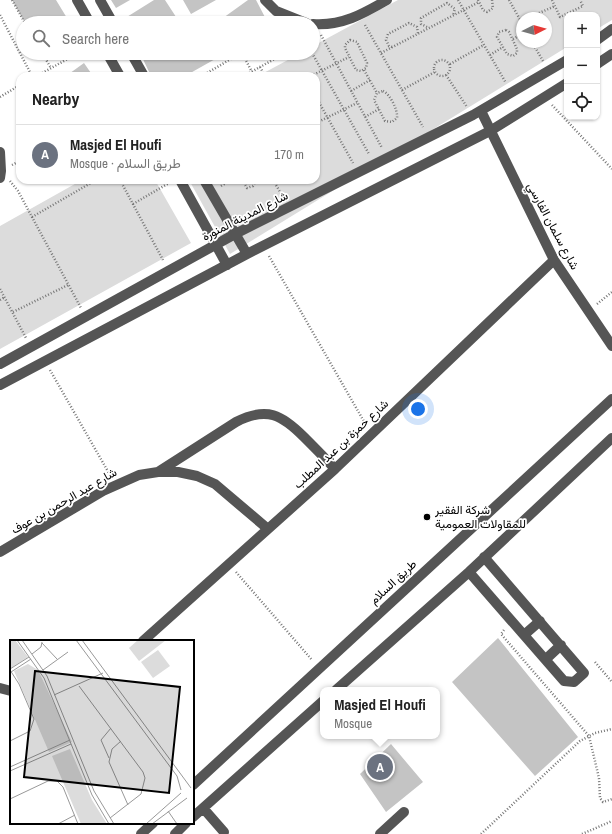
<!DOCTYPE html>
<meta charset="utf-8">
<style>
body{margin:0;font-family:"Archivo Narrow",Vazirmatn,sans-serif;background:#f6f6f6;color:#222}
.controls{position:absolute;right:12px;top:12px;display:grid;overflow:hidden;border-radius:8px;box-shadow:0 1px 3px #0004}
.controls button{width:36px;height:36px;display:grid;place-items:center;padding:0;border:0;border-bottom:1px solid #e0e0e0;background:#fff;color:#222;font:20px sans-serif}
.compass{position:absolute;left:516px;top:12px;width:36px;height:36px;border-radius:50%;background:#fff;box-shadow:0 1px 3px #0004;rotate:84deg}
.you{position:absolute;left:418px;top:409px;width:14px;height:14px;margin:-10px;border:3px solid #fff;border-radius:50%;background:#1a73e8;box-shadow:0 0 0 6px #1a73e833}
.badge{display:grid;place-items:center;width:26px;height:26px;border-radius:50%;background:#7c3aed;color:#fff;font-size:13px;font-weight:700}
.pin{position:absolute;translate:-50% -50%;border:2px solid #fff;box-shadow:0 1px 4px #0006}
.popup{position:absolute;left:320px;top:687px;width:120px;height:52px;box-sizing:border-box;display:grid;place-content:center;border-radius:8px;background:#fff;filter:drop-shadow(0 1px 3px #0005);font-size:13px;white-space:nowrap;color:#767676}
.popup b{font-size:15px;color:#222}
.popup::after{content:'';position:absolute;left:50%;top:100%;margin-left:-8px;border:8px solid transparent;border-top-color:#fff}
.list{margin:0;padding:0;list-style:none}
h2{display:flex;justify-content:space-between;align-items:center;height:52px;margin:0;padding:0 16px;font-size:17px}
h2 small{font-size:13px;font-weight:400;color:#767676}
.list li{display:grid;grid-template-columns:26px 1fr auto;gap:12px;align-items:center;box-sizing:border-box;height:60px;padding:0 16px;border-top:1px solid #e0e0e0}
.list b{display:block;font-size:15px;white-space:nowrap}
.list p{margin:0;font-size:13px;white-space:nowrap;color:#767676}
.list em{font-size:13px;font-style:normal;color:#767676}
.icon{flex:none;width:22px;height:22px;fill:none;stroke:currentColor;stroke-width:2;stroke-linecap:round;stroke-linejoin:round}
.map{position:relative;flex:none;width:612px;height:834px;overflow:hidden}
.search{position:absolute;background:#fff;box-shadow:0 1px 3px #0004;left:16px;top:16px;width:304px;height:44px;display:flex;align-items:center;gap:10px;box-sizing:border-box;padding:0 14px;border-radius:22px;color:#767676;font-size:15px}
.panel{position:absolute;background:#fff;box-shadow:0 1px 3px #0004;left:16px;top:72px;width:304px;height:112px;border-radius:12px}
.map>svg:first-child{display:block}
.green{fill:#dcdcdc;fill-rule:evenodd}
.building{fill:#c4c4c4}
.lines{fill:none;stroke-linecap:round;stroke-linejoin:round}
.path{stroke:#777;stroke-width:2.5;stroke-dasharray:1 2;stroke-linecap:butt}
.minor{stroke:#555;stroke-width:10}
.poi-dot{fill:#000;stroke:#fff;stroke-width:1.5}
.labels{text-anchor:middle;dominant-baseline:central;stroke-width:3.5;stroke-linejoin:round;paint-order:stroke}
.street-label{font-size:12px;fill:#000;stroke:#fff}
.poi-label{font-size:12px;fill:#000;stroke:#fff;text-anchor:start}
.inset-road{fill:none;stroke:#999;stroke-width:1}
.view{fill:#000;fill-opacity:0.15;stroke:#000;stroke-width:2}
.inset-edge{fill:none;stroke:#000;stroke-width:2}
</style>
<div class="map">
<svg width="612" height="834" viewBox="0 0 612 834">
<rect width="100%" height="100%" fill="#fff"/>
<path class="green" d="M398,0H612V20L597,29V15H567V47L230,254L189,180H316V76H258L301,53H313V46ZM522,18H546V42H522Z
M82,180H155L191,243L0,349V226Z"/>
<path class="building" d="M12,0H56L67,18L59,23H25Z
M111,0H130L116,8Z
M154,0H165L180,23H124L122,20Z
M183,0H216L191,14Z
M248,0H256L268,23H216Z
M140,53H226L185,76H151Z
M84,63L93,76H66Z
M498,638L578,737L535,776L452,682Z
M391,744L423,782L386,812L360,774Z"/>
<g class="lines">
<path class="path" d="M12,0L25,23
M458,0L506,83
M478,0L483,10L487,12L493,8L492,0
M509,0L522,23
M552,0L560,17L583,6L580,0
M0,15L32,76
M528,18L555,6
M365,25L423,127
M427,27L421,24V18L447,3L455,9L453,15
M506,30L509,32L517,49V53L513,56L507,54L497,37L499,32Z
M321,35L382,148
M513,39L522,34
M350,40L357,42L367,63L366,68L361,71L356,70L345,48V45Z
M532,42L543,61
M392,47L389,46L386,40L388,34L409,23L417,27L418,33
M42,53L51,68
M242,53L252,72
M312,53L369,154
M381,53L479,2
M490,55L503,47
M434 68a8 8 0 1 1 16 0a8 8 0 1 1-16 0Z
M450,64L484,45
M260,67L265,76
M364,70L377,93
M446,75L467,107
M37,76L78,53
M202,76L241,53
M244,76L285,53
M272,76L277,74L282,76
M311,76L349,57
M402,90L435,72
M351,91L370,80
M383,91C390,94 398,110 397,118L392,122L385,121L374,100L377,93Z
M0,97L20,85
M316,97L353,163
M552,105L612,169
M365,117L379,109
M316,123L357,103
M12,165L20,161
M120,180L163,260
M221,180L224,184
M242,180L247,188L253,186L256,180
M273,180L283,197
M10,181L18,191L81,308
M221,186L231,180
M133,204L169,183
M32,217L96,180
M269,256L366,425
M0,289L26,338
M0,300L5,297
M597,304L612,292
M13,312L68,285
M50,370L110,475
M236,572L312,660
M504,630L501,634L589,736L599,778L600,798L603,802L612,799
M595,662L612,682
M481,834L580,741L595,733L612,729
M582,834L612,821"/>
<path class="minor" d="M77,0L90,23
M100,0L113,23
M265,0L276,11L306,23
M313,24C342,26 363,14 387,0
M597,40L612,29
M107,53L120,76
M131,53L144,76
M597,64L612,54
M481,111L554,260L612,346
M0,152L1,171L0,178
M180,180L227,265
M204,180L247,254
M0,364L235,234L473,115L567,60
M0,385L247,254L490,131L567,83
M158,472L236,422C267,406 282,415 304,437C315,448 325,458 335,469
M0,552L103,491L139,475L158,472H178L197,476L215,484L268,529
M469,572L564,681L574,682L584,673L484,557
M524,635L540,621
M143,641L335,469L554,260
M546,659L561,645
M0,688L11,691
M336,690L469,572L612,438
M193,785L612,399
M203,808L224,832
M193,817L323,701
M141,834L153,823
M175,834L186,823
M380,834L404,812"/>
</g>
<circle class="poi-dot" cx="427" cy="517" r="4"/>
<g class="labels">
<g class="street-label">
<text transform="translate(245 216) rotate(-27)">شارع المدينة المنورة</text>
<text transform="translate(553 226) rotate(62)">شارع سلمان الفارسي</text>
<text transform="translate(341 444) rotate(-43)">شارع حمزة بن عبد المطلب</text>
<text transform="translate(64 501) rotate(-30)">شارع عبد الرحمن بن عوف</text>
<text transform="translate(393 582) rotate(-43)">طريق السلام</text>
</g>
<g class="poi-label">
<text x="435" y="510">شركة الفقير<tspan x="435" dy="14">للمقاولات العمومية</tspan></text>
</g>
</g>
<g transform="translate(10 640)">
<rect width="184" height="184" fill="#fff"/>
<path d="M0,0H5L18,17L1,28ZM128,0H156L129,21L119,8ZM148,10L160,26L143,38L131,22ZM18,24L28,30L62,102L39,112L4,31ZM60,109L82,160L97,184H71L42,116Z" fill="#dcdcdc"/>
<path class="inset-road" d="M7,0L34,38L82,155L99,184M12,0L37,36L84,151L104,184M66,0L167,136L171,150M72,0L181,148M32,3L47,19M22,14L31,7L32,2M0,29L19,17M0,30L9,44L24,79L20,91L0,101M33,30L58,12M1,32L21,19M69,46L133,132L135,138L131,154L100,178M44,55L93,33M111,101L102,109L99,122L118,165M99,118L91,100L101,88M0,127L60,100M0,131L61,104M0,159L38,141H47L53,147L68,184M158,171L167,184M48,184L65,175M136,184L171,153M142,184L177,158"/>
<path class="view" d="M25,31L170,47L159,153L14,137Z"/>
<rect width="184" height="184" class="inset-edge"/>
</g>
</svg>
<div class="controls">
<button>+</button>
<button>−</button>
<button><svg class="icon" aria-label="locate" viewBox="0 0 24 24"><circle cx="12" cy="12" r="6"/><path d="M12 2v4M12 18v4M2 12h4M18 12h4"/></svg></button>
</div>
<svg class="compass" viewBox="-18 -18 36 36"><path d="M0-13l5 13h-10z" fill="#e53935"/><path d="M0 13l5-13h-10z" fill="#767676"/></svg>
<div class="you"></div>
<div class="pin badge" style="left:380px;top:767px;background:#6b7280">A</div>
<div class="popup"><b>Masjed El Houfi</b>Mosque</div>
<div class="search"><svg class="icon" aria-label="search" viewBox="0 0 24 24"><circle cx="10" cy="10" r="6"/><path d="M15 15l6 6"/></svg>Search here</div>
<section class="panel">
<h2>Nearby<small></small></h2>
<ul class="list">
<li><span class="badge" style="background:#6b7280">A</span><div><b>Masjed El Houfi</b><p>Mosque · طريق السلام</p></div><em>170 m</em></li>
</ul>
</section>
</div>
